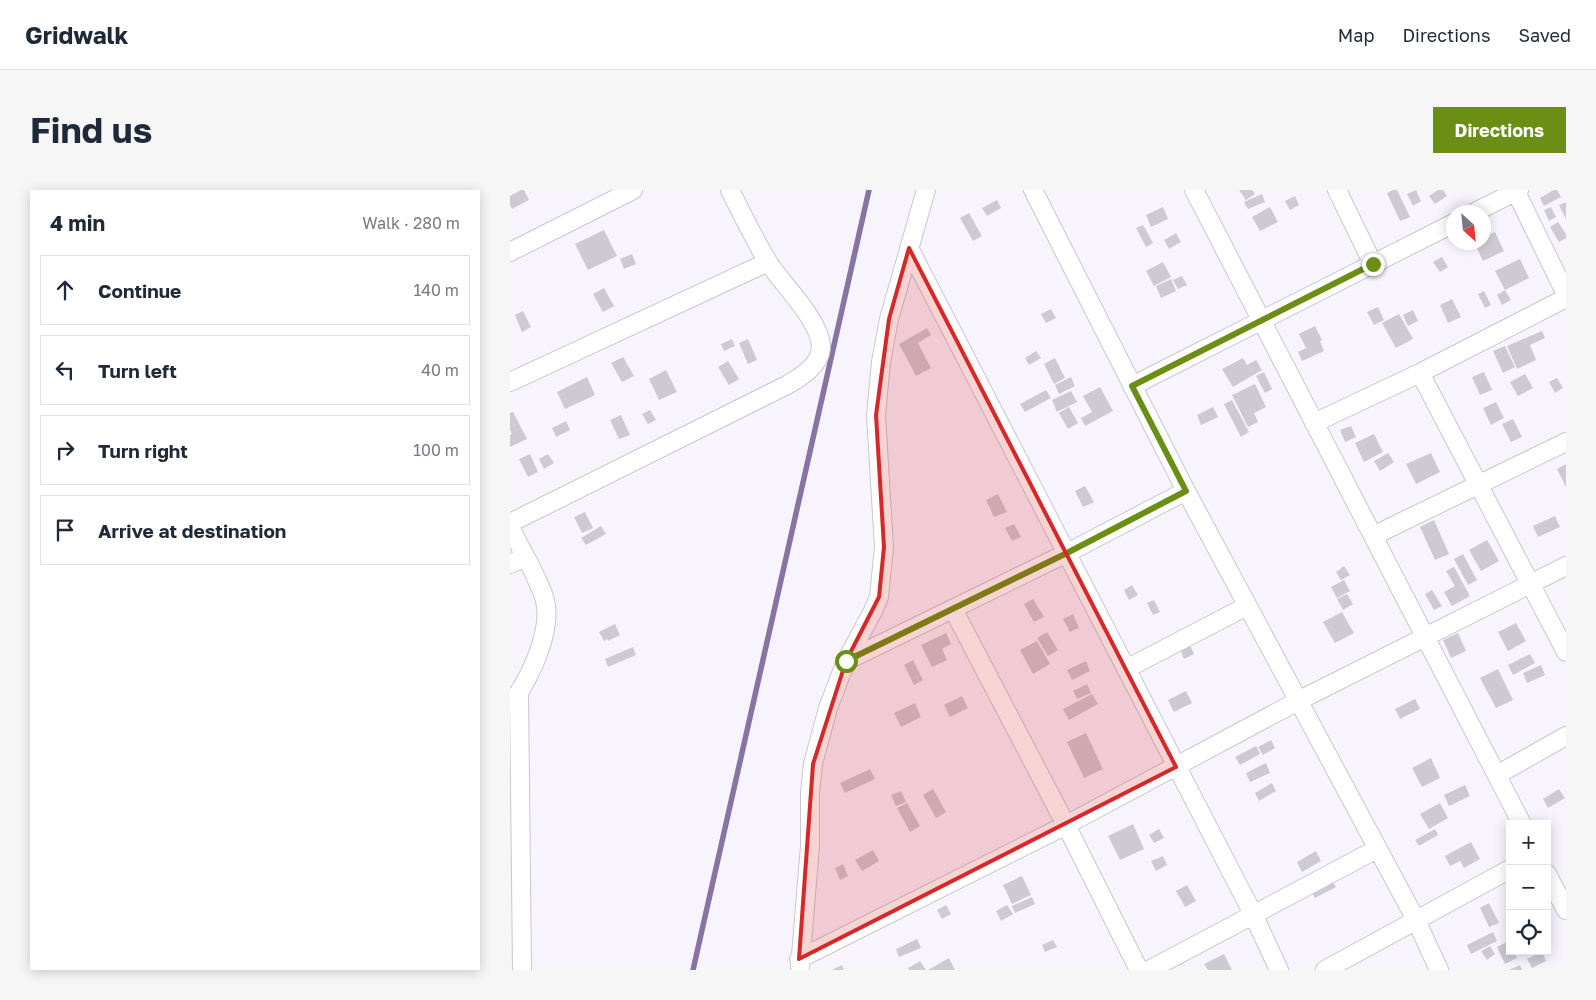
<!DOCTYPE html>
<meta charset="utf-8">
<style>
body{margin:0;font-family:"Golos Text",sans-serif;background:#f6f6f7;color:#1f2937}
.controls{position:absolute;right:15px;bottom:15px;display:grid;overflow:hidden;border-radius:0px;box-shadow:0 2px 12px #0003}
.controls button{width:45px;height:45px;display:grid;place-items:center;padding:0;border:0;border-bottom:1px solid #e0e1e3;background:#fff;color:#1f2937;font:25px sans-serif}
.compass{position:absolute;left:936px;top:15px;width:45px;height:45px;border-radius:50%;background:#fff;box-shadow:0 2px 12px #0003;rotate:153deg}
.stop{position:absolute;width:15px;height:15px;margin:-11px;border:4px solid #6b8e15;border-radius:50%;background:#fff}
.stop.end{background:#6b8e15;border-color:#fff;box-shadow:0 1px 5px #0008}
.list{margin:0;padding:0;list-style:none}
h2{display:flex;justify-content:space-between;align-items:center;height:65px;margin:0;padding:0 20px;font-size:21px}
h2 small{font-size:16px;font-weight:400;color:#747a83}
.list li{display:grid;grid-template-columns:32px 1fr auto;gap:15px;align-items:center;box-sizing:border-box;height:70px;margin:0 10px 10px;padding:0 10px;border:1px solid #e0e1e3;border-radius:0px}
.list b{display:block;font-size:19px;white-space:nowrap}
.list em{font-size:16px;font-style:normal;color:#747a83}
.icon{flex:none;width:28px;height:28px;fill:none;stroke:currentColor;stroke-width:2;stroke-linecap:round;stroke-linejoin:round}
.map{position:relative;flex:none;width:1056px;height:780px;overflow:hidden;border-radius:0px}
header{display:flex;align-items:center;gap:30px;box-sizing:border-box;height:70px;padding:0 25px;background:#fff;border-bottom:1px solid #e0e1e3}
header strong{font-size:24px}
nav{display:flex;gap:28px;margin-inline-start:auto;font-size:18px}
.intro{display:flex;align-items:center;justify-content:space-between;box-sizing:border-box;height:120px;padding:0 30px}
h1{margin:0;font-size:35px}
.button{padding:12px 22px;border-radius:0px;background:#6b8e15;color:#fff;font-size:18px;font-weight:700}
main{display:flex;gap:30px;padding:0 30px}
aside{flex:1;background:#fff;border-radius:0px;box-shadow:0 2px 12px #0003}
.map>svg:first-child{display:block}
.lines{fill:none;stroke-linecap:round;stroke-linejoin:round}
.stream{stroke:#8874a1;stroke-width:5.5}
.building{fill:#cecad3}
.street-casing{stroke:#c9c6cf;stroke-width:20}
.street{stroke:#fff;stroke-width:18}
.route{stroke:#6b8e15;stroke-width:6}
.marked{fill:#d62828;fill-opacity:0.2;stroke:#d62828;stroke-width:4;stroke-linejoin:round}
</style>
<header>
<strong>Gridwalk</strong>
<nav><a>Map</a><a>Directions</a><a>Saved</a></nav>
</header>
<div class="intro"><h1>Find us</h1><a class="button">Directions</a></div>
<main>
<aside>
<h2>4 min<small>Walk · 280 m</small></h2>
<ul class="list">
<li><svg class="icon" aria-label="ahead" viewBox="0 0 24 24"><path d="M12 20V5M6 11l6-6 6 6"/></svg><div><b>Continue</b></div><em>140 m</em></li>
<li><svg class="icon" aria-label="left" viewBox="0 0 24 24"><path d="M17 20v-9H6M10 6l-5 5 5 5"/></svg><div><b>Turn left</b></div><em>40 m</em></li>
<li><svg class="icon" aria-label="right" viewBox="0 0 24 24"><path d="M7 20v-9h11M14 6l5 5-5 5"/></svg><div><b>Turn right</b></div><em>100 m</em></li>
<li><svg class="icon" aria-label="arrive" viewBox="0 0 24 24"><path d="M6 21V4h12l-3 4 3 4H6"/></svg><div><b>Arrive at destination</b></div></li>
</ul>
</aside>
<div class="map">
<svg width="1056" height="780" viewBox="0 0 1056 780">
<rect width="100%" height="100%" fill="#f8f4fe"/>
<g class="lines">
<path class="stream" d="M183,780L359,0"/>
</g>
<path class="building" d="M11,0H14L19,10L2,19L0,15V6Z
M729,0H742L745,4L736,10Z
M883,0H887L900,27L890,31L877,3Z
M906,0L911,11L903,16L897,4Z
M928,0H933L937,6L925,14L919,6Z
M1044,0H1047L1051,7L1034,16L1030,8Z
M752,4L755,12L738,19L734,12Z
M785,6L789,15L780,20L775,11Z
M487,10L491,18L477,26L472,18Z
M1056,12V29L1049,15Z
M653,17L658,29L641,37L636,25Z
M760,17L768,32L750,41L742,27Z
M1041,17L1046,27L1039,31L1034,20Z
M459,23L472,46L463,51L450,28Z
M1048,32L1056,44V48L1049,52L1040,37Z
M633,35L643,53L636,57L626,38Z
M94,40L107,66L78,80L65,54Z
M985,42L994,61L973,71L964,52H974V47Z
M666,43L671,52L659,59L654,50Z
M122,64L126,74L114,79L110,69Z
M932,67L938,77L930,82L923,72Z
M1010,69L1019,88L995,100L1001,110L992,115L987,105L995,100L985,81Z
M653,72L661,87L644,96L636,81Z
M672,86L677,95L668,99L663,90Z
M661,89L666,101L651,108L646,96Z
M94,98L104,116L93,122L83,104Z
M974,101L981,115L975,118L968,104Z
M942,109L951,127L938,133L930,115Z
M868,117L874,130L864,135L857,122Z
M541,119L546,128L536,133L531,124Z
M903,120L908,131L898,136L893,125Z
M13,121L21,137L12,142L5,125Z
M889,124L903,149L886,158L872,133Z
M805,136L812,150L810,151L814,161L792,171L788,162L796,158L789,144Z
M417,138L421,145L408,153L421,178L406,186L389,154Z
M1032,141L1035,148L1020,155L1026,170L1007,179L997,156Z
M222,149L225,156L214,161L211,154Z
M238,149L247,170L238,174L229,153Z
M995,156L1005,177L993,183L983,161Z
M526,161L531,168L519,175L515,168Z
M113,167L124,186L112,192L101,173Z
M545,168L555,188L544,194L534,174Z
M733,168L737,175L746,170L752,180L723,197L712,179Z
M218,171L229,189L219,195L208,177Z
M156,180L167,202L149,210L139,189Z
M754,182L762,199L755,203L746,186Z
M974,182L982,200L970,205L962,187Z
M1015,184L1023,198L1008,206L1000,192Z
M77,187L85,205L55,219L47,202Z
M561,187L565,196L549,204L545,195Z
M1047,188L1053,198L1045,203L1039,192Z
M745,194L756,217L744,223L748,232L738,237L722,205Z
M590,197L603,221L575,236L571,228L582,222L573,206Z
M536,200L541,208L515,222L510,214Z
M561,201L567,212L547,222L542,210Z
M722,210L739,242L731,247L714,214Z
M986,212L994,228L981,235L973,218Z
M559,217L568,233L558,239L549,223Z
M703,217L708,227L691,235L687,225Z
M140,220L146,230L138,234L132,224Z
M3,222L17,249L0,257V245L2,244L0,239V223Z
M111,225L120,245L109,249L100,230Z
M1003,229L1012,247L1001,252L992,234Z
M56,231L60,240L46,247L42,238Z
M841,236L846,247L835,252L830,240Z
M864,244L873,262L854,272L845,253Z
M878,263L884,272L870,281L864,271Z
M921,263L930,282L906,294L896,274Z
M20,264L28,282L18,287L9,269Z
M38,264L44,273L34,279L29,269Z
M1056,274V297L1047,279Z
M575,296L584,312L573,317L565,301Z
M488,304L497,322L484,327L476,310Z
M75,322L83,338L72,343L64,327Z
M1045,326L1050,337L1028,347L1023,336Z
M924,330L939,364L925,370L910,337Z
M504,334L511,347L502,351L495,338Z
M91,336L96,344L76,355L71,348Z
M977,350L989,371L971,381L959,360Z
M953,364L967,390L958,395L944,369Z
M834,376L840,385L831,390L826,382Z
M944,377L960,406L942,416L934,402L945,396L936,381Z
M834,390L840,401L827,408L821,397Z
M622,395L628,405L619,410L614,400Z
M922,400L932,416L924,420L915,404Z
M837,404L843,414L833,420L827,409Z
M523,409L534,427L524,432L514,414Z
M644,410L650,422L643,425L637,413Z
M832,422L844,443L825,453L813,432Z
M563,424L569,438L560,442L553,429Z
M1006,433L1016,451L998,461L988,442Z
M105,434L110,445L98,451V449L94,451L89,442Z
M537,442L548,460L538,466L527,448Z
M436,443L441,454L432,459L437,470L422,477L411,455Z
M948,443L956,461L941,468L933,450Z
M527,451L540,474L523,484L510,460Z
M680,455L684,464L674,469L670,459Z
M123,457L126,465L98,477L95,469Z
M1020,464L1025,473L1003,485L998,475Z
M403,470L413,490L404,495L394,475Z
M576,471L580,481L562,490L557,480Z
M1031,475L1035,485L1017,493L1013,483Z
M988,479L1003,510L986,518L970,488Z
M577,494L581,503L567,509L563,501Z
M676,501L682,513L664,522L658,510Z
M582,504L588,514L559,530L553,519Z
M452,506L458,518L440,527L434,515Z
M905,509L910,519L890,529L885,519Z
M405,513L411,527L391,537L384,523Z
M576,543L593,579L574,588L557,552Z
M761,550L765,558L753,565L748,557Z
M746,556L750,564L730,575L725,567Z
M921,568L930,588L912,597L902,578Z
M756,573L760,583L740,592L736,583Z
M360,579L365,589L335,603L330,593Z
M762,593L766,601L749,611L745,603Z
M955,595L960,606L939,616L934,605Z
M423,599L436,622L426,628L413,605Z
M1049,599L1055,608L1038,618L1033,609Z
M391,601L396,612L386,616L381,605Z
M397,613L410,636L400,642L387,618Z
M930,613L938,628L919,639L910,624Z
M623,634L634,659L610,670L598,646Z
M649,639L654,648L644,653L639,645Z
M925,639L928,645L909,656L905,650Z
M961,652L970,669L954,678L950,671L940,676L935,666Z
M363,660L369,671L352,681L345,670Z
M806,661L811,671L792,682L787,672Z
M653,666L657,675L646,681L641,671Z
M333,674L338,686L330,690L325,678Z
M512,686L521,705L502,714L493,695Z
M820,688L826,697L805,708L800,699Z
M677,695L686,711L675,717L666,701Z
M522,707L525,714L505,723L502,716Z
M979,713L989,733L979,737L970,718Z
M436,715L441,724L432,729L427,720Z
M497,715L503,724L491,731L486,721Z
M983,742L987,751L961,764L957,755Z
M407,749L411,758L389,767L386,759Z
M543,750L547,757L535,762L532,755Z
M999,751L1000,761H1004L1007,768L995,774L987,757Z
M980,756L985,764L977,770L971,761Z
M1032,762L1036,771L1022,778L1017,769Z
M714,764L722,780H698L694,774Z
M439,768L445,780H418Z
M410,771L416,780H399L398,778Z
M332,775L334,780H322Z
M1010,775L1012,780H999Z"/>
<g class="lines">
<g class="street-casing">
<path id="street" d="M523,0L676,301L906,730L929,780
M684,0L1012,634
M827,0L863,74
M1005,0L1056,104
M965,22L1009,0
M399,58L744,726L769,780
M0,62L123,0
M910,183L1056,462
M0,192L258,72
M622,196L944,33
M804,233L910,183L1056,108
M0,333L277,195C291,187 311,175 311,156C310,130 272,94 258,72C244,49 232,24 220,0
M0,337C11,360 26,383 34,407C44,438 21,486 3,511
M863,346L1056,252
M0,374L15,367
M443,419L556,635L629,780
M336,471L557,363L676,301
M616,479L737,416
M9,503L12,780
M987,585L1056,546
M1037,684L1056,720
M289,769L556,635L788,511L1056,376
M290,777L300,656V603L303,574L318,518L336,471L363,421L369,407L374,357L366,225L371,172L379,129L416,0
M639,780L867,659
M815,780L1000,679"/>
</g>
<use href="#street" class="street"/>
</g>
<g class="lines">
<path class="route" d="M336,471L557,363L676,301L622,196L863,74"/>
</g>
<path class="marked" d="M399,58L666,577L289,769L303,574L336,471L369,407L374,357L366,225L379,129Z"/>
</svg>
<div class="controls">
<button>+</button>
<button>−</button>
<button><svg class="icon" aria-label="locate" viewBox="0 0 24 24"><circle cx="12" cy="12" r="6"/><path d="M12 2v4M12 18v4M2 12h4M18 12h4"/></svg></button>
</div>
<svg class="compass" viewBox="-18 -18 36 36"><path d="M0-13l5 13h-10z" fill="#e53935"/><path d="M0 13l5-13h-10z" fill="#747a83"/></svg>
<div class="stop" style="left:336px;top:471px"></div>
<div class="stop end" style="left:863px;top:74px"></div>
</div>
</main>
